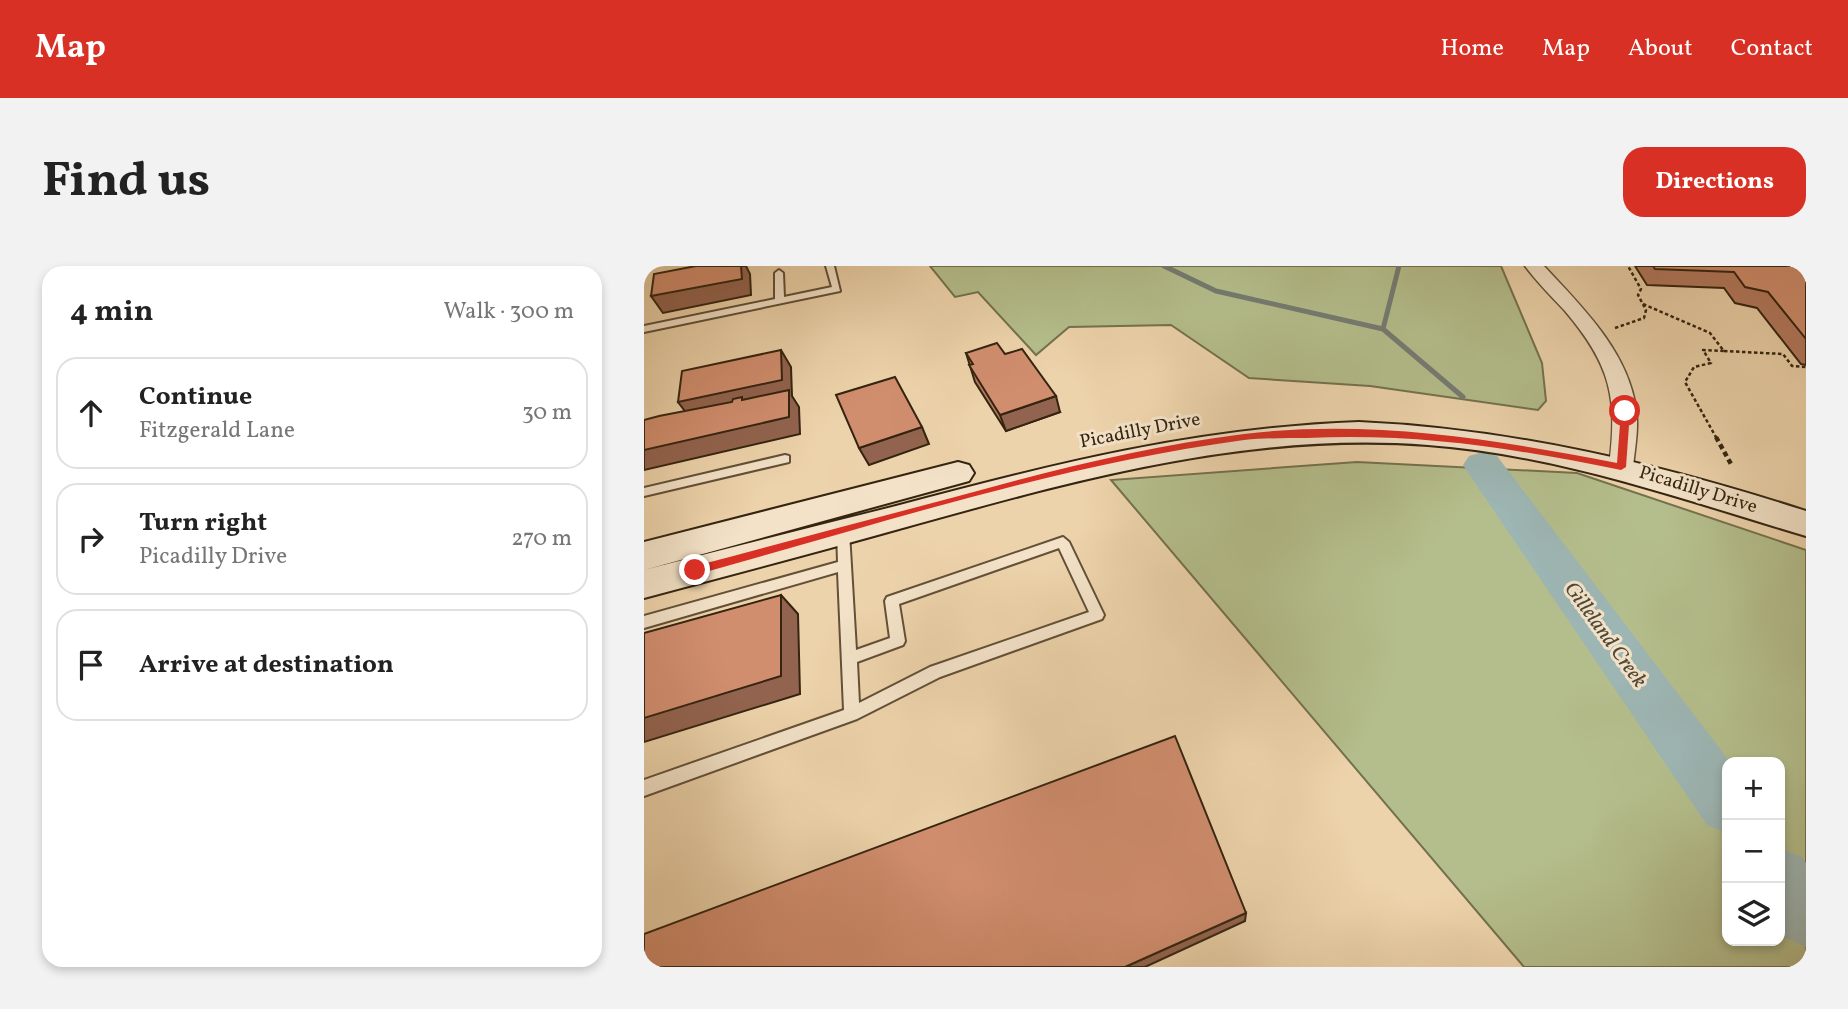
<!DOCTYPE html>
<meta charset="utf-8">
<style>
body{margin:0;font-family:Vollkorn,serif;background:#f2f2f2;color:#222}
.controls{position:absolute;right:21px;bottom:21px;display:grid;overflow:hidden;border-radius:14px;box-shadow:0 4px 10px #0003}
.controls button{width:63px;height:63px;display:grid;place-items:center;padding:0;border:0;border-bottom:2px solid #e0e0e0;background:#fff;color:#222;font:35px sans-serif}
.stop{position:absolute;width:21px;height:21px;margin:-16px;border:5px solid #d93025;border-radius:50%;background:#fff}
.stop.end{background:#d93025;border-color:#fff;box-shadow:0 2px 7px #0008}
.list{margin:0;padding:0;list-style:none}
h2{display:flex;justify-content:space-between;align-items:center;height:91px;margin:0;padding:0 28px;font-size:30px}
h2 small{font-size:23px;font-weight:400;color:#767676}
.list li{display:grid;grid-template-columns:46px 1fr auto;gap:21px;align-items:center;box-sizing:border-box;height:112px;margin:0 14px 14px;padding:0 14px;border:2px solid #e0e0e0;border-radius:21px}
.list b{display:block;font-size:26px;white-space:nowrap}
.list p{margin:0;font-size:23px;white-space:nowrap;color:#767676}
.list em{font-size:23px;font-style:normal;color:#767676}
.icon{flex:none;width:38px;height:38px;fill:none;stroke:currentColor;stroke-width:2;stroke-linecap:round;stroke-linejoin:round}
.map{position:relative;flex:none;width:1162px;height:701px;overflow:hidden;border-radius:21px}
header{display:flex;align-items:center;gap:42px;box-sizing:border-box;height:98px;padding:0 35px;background:#d93025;color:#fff}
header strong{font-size:33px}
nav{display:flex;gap:38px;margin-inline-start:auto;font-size:24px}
.intro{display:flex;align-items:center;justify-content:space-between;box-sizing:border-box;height:168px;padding:0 42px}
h1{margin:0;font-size:49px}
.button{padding:18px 32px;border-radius:21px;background:#d93025;color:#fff;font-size:24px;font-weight:700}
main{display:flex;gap:42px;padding:0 42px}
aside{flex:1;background:#fff;border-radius:21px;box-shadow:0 4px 10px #0003}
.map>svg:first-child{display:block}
.green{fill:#b4be8c;stroke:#74714e;stroke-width:2;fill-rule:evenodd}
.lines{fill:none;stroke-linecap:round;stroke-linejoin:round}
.stream{stroke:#737c72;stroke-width:5}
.river{fill:#9db6b4;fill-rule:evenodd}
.lane-casing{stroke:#625037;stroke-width:4}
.street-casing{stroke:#625037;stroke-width:3}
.secondary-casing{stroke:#342410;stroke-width:4}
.path-far1{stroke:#342410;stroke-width:2.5;stroke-dasharray:3.5 2.5;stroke-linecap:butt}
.path{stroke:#342410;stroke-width:4.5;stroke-dasharray:5 3.5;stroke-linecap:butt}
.lane{fill:#f3e2c8;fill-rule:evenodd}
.street{fill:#f3e2c8;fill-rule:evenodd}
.secondary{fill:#f3e2c8;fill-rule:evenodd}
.wall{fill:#b47a5f;stroke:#342410;stroke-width:2}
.shaded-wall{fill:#92634e;stroke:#342410;stroke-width:2}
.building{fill:#d18e6f;stroke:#342410;stroke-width:2}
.route{fill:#d93025}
.labels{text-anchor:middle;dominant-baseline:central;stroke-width:6;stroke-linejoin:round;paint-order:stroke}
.street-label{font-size:19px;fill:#342410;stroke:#f3e2c8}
.water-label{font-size:21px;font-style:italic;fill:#4e4839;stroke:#f3e2c8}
</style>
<header>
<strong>Map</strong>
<nav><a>Home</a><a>Map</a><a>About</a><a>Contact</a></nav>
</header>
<div class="intro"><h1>Find us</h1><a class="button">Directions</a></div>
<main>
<aside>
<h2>4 min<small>Walk · 300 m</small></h2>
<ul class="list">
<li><svg class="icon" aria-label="ahead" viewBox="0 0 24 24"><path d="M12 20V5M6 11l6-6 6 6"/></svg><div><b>Continue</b><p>Fitzgerald Lane</p></div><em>30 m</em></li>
<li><svg class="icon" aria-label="right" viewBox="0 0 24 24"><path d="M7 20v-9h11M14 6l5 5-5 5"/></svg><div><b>Turn right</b><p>Picadilly Drive</p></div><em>270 m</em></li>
<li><svg class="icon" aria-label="arrive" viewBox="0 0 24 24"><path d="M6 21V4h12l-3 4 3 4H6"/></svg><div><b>Arrive at destination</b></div></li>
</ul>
</aside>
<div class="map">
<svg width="1162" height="701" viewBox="0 0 1162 701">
<rect width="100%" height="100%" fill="#edd3ab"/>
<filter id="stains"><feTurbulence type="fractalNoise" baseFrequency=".00286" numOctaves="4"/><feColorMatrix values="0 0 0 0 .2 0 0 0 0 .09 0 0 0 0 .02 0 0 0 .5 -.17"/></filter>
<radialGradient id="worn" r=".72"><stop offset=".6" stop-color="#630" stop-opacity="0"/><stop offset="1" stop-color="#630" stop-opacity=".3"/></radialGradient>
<path class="green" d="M286,0H857L898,97L902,135L894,144L726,120L605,112L527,59L425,61L392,89L334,26L311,31Z
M713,196L933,207L1162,284V701H880L467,214ZM1136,496V675H1083V496Z"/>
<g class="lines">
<path class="stream" d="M520,0L572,25L739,63L819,131
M739,63L755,0"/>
<path class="river" d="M839,186L853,190L1086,496H1083V567L1063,559L825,208L819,199L825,190Z
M1136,582L1158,591L1162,597V681L1140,671L1136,666Z"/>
<g class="lane-casing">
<path id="lane" d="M182,0H190L196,25L0,66V60L131,33V7L135,4L139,7L140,31L188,21Z
M141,189L145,190V196L0,230V222Z
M199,261L205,266L212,384L246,372L241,335L243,331L419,271L425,276L460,349L458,353L296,411L213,453L0,530V514L200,444L194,306L0,362V350L194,296L193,266ZM415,282L445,346L286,401L215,437L213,396L259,379L261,375L255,338Z"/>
</g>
<g class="street-casing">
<path id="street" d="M881,0H900C938,41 983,84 992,142C995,161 991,182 989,201L986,207H968L965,201C974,132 967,99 921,45C907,30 893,16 881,0Z"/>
</g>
<g class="secondary-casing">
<path id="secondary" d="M715,156C870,163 1015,198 1162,245V270C1037,233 916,189 784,179C602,165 428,215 255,263C170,287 85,309 0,332V304C84,282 168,261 252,240C411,198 550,162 715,156Z
M314,196L325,199L330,207L325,215L0,304V276Z"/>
</g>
<path class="path-far1" d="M999,38L1066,67L1080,85L1059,84L1067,97L1050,101L1041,116L1073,173
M971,62L1000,52L1002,44L994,29L997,23L984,0
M1080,85L1139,88L1148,100L1162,101"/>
<path class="path" d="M1072,171L1087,198"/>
<use href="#lane" class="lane"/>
<use href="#street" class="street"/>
<use href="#secondary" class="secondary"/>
</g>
<path class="wall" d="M991,0H1162V99L1157,98L1113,42L1091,37L1080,22L1003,19Z
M322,87L361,88L416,146L362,165L331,116Z"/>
<path class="shaded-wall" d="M97,0H102L106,8L107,29L19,47L7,30Z
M137,84L147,101L148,130L155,141L156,168L0,204V184L47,153L34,136Z
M412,130L416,146L362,165L356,149Z
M278,161L285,178L225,199L215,182Z
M137,329L154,348L156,428L0,476V452Z
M602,647L601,655L501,701H481Z"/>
<path class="building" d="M52,0H97L98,13L7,30L10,8Z
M1009,0H1162V73L1124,26L1101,21L1090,6L1011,3Z
M353,77L361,88L378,83L412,130L356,149L325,99L329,98L322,87Z
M137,84L138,114L34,136L38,105Z
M251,111L278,161L215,182L192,129Z
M145,124V151L0,184V154L15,150L88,136L89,133L98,131V134Z
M137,329V410L0,452V367Z
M531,470L602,647L481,701H0V668Z"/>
<path class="route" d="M981,142L986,145L982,201L977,204C868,182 775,167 663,172C642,172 620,172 600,174C413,199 232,259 51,309L45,304L51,300C138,277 224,254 311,231C406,205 502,180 600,168C725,153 850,173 973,197L977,145Z"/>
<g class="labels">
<g class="street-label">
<text transform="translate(496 165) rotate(-11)">Picadilly Drive</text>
<text transform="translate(1054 224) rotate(17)">Picadilly Drive</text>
</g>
<g class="water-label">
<text transform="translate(961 369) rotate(54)">Gilleland Creek</text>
</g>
</g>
<rect width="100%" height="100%" filter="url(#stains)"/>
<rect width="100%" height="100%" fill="url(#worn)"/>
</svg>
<div class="controls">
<button>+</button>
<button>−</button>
<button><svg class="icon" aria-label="layers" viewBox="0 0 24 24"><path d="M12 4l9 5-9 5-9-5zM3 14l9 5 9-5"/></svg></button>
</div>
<div class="stop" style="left:981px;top:145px"></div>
<div class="stop end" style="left:51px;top:304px"></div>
</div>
</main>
